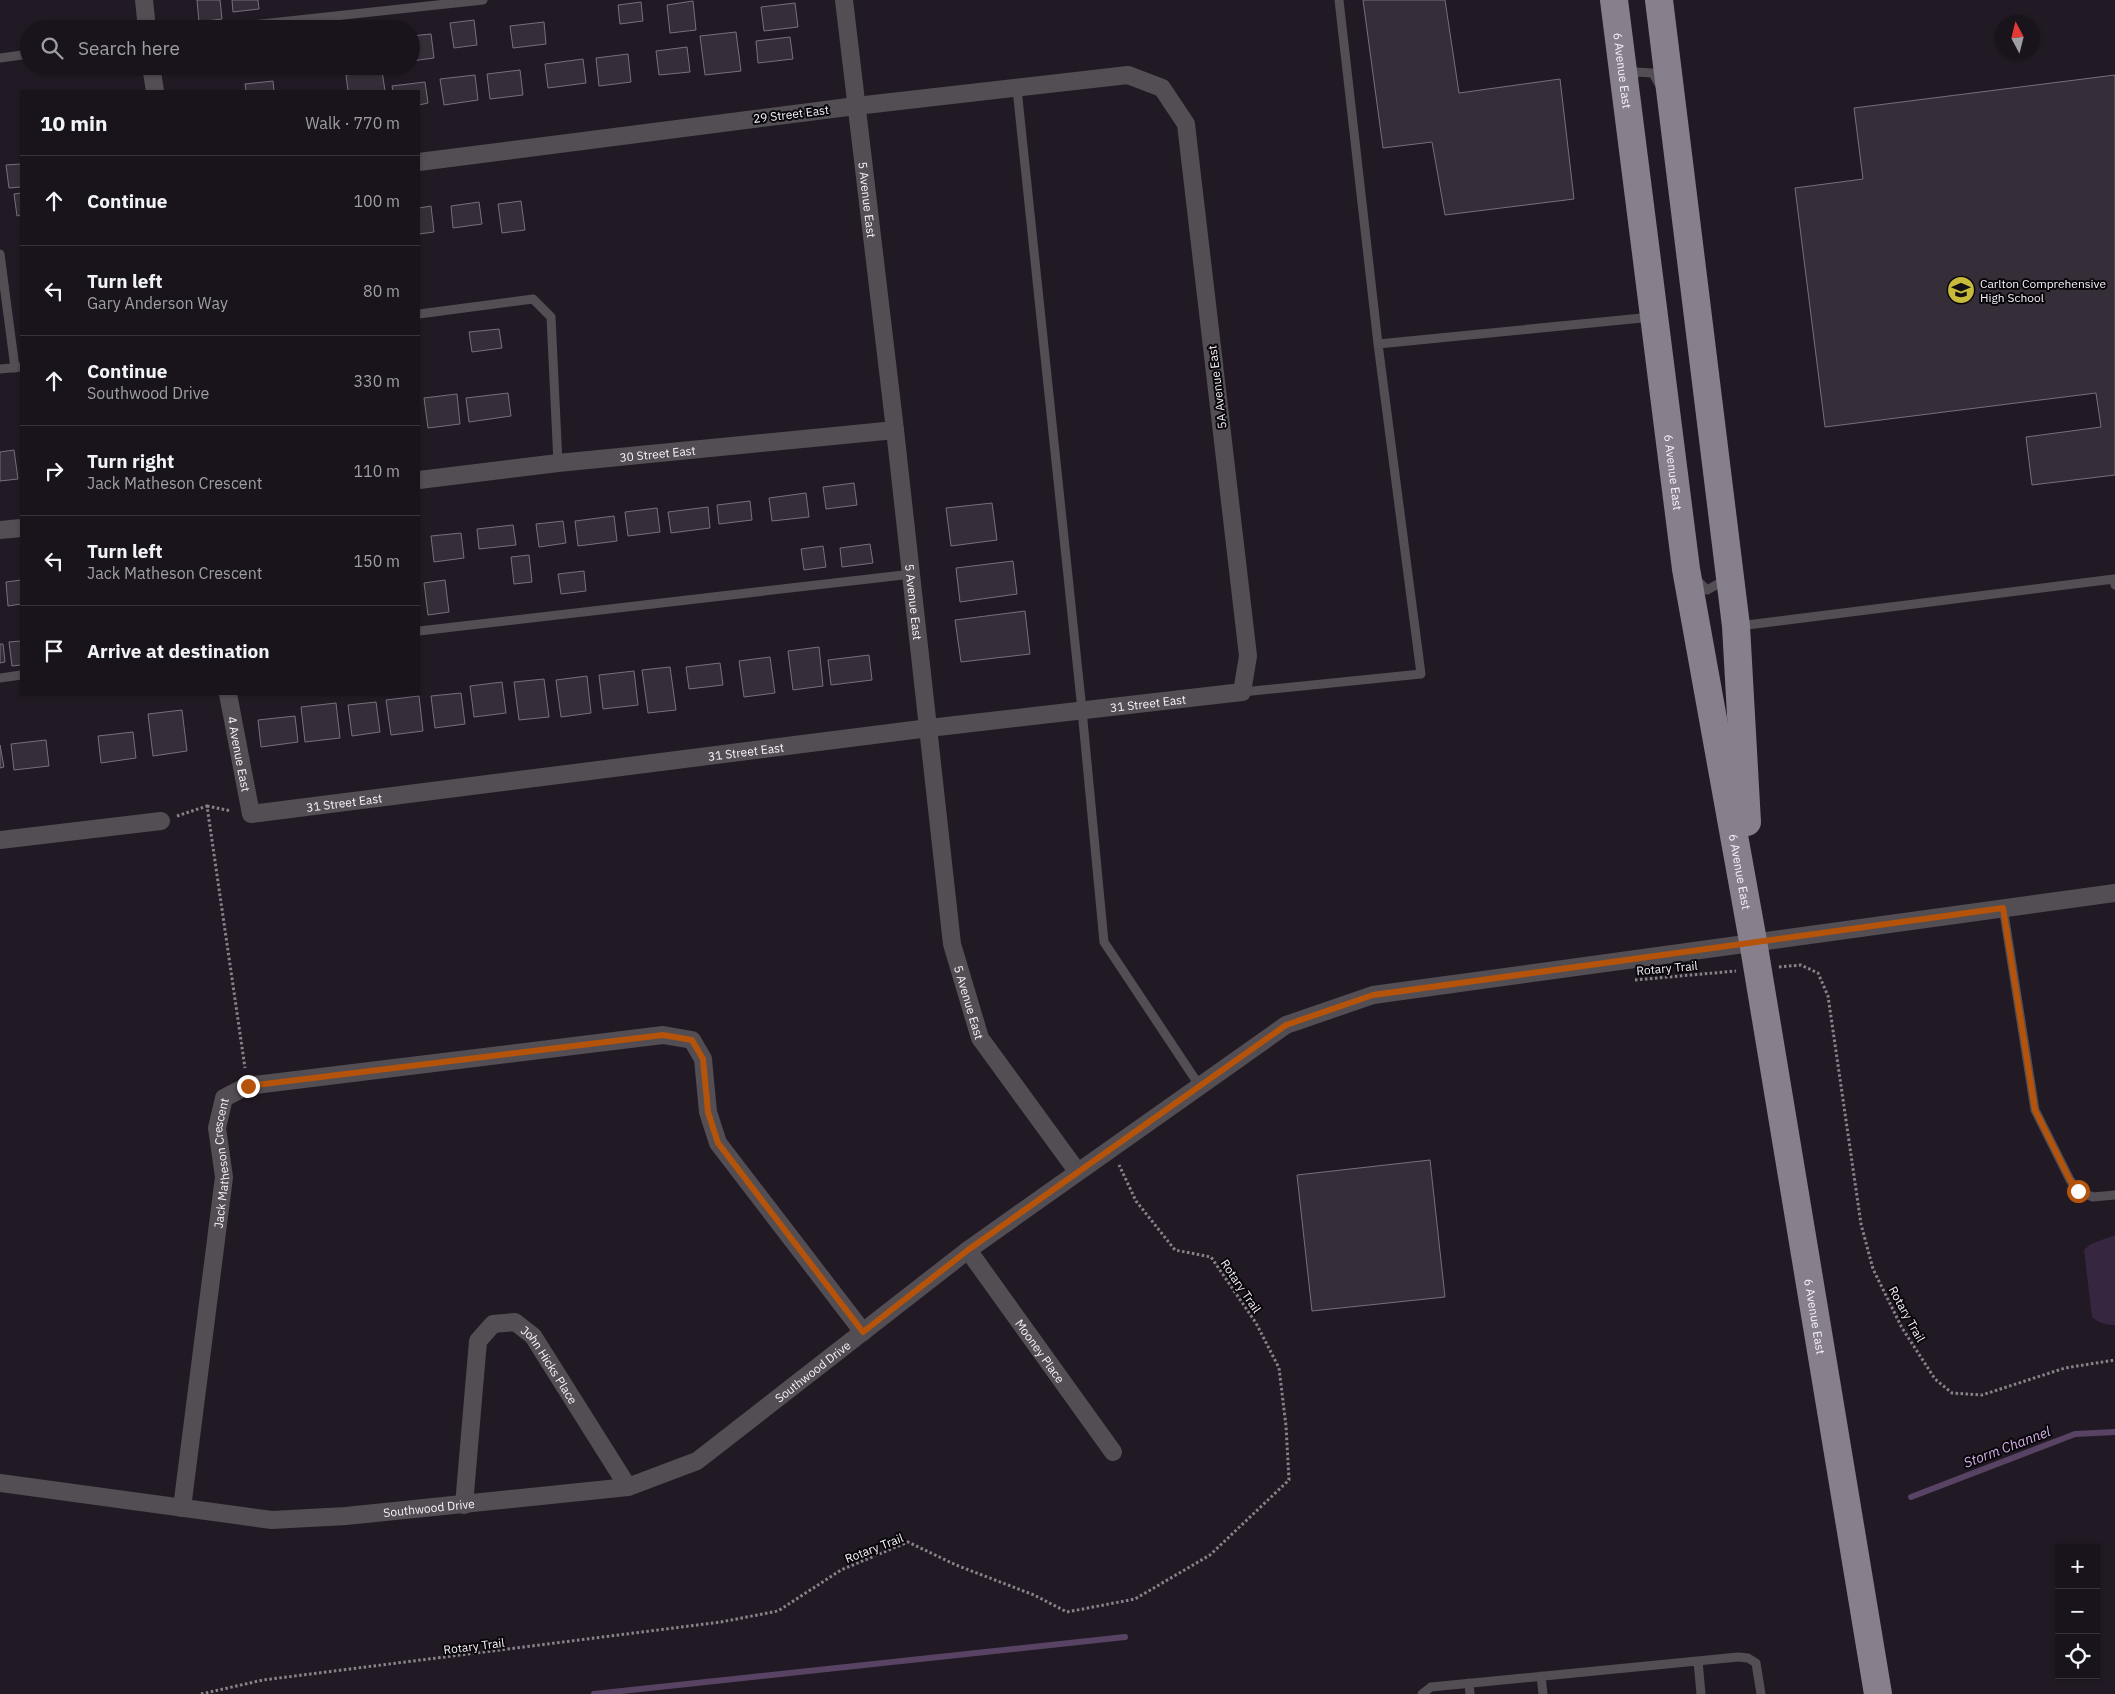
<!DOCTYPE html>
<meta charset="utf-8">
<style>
body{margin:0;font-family:"IBM Plex Sans",sans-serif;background:#221d24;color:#f1f3f6}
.controls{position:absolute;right:15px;bottom:15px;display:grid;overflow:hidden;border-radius:0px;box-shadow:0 1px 4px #0004}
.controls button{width:45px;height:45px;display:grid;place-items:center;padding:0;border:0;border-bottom:1px solid #37333a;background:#19141b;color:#f1f3f6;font:25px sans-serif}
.compass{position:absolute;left:1995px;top:15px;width:45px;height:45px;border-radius:50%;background:#19141b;box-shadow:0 1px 4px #0004;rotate:353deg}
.stop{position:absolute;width:15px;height:15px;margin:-11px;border:4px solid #b45309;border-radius:50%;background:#fff}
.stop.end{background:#b45309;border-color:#fff;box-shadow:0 1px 5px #0008}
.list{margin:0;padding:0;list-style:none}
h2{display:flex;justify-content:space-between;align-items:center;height:65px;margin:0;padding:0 20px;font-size:21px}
h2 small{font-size:16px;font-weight:400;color:#9f9ea3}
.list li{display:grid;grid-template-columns:32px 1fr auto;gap:15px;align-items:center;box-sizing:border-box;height:90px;padding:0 20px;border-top:1px solid #37333a}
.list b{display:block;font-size:19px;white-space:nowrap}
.list p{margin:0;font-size:16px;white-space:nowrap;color:#9f9ea3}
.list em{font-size:16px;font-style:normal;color:#9f9ea3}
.icon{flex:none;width:28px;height:28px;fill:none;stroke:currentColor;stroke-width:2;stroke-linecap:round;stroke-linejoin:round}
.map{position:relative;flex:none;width:2115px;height:1694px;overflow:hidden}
.search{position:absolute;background:#19141b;box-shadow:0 1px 4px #0004;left:20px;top:20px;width:400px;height:55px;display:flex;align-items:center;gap:12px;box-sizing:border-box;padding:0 18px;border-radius:28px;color:#9f9ea3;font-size:19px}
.panel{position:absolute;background:#19141b;box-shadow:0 1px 4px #0004;left:20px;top:90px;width:400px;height:605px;border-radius:0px}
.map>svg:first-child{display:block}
.green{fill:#372640}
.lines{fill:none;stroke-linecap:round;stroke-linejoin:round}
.stream{stroke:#584364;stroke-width:6}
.building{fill:#352e39;stroke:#776f7c}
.path{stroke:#88828b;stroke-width:3;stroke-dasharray:2.5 2.5;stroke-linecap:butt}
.service{stroke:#524e54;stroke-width:9}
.minor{stroke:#524e54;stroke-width:18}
.primary{stroke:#877f8b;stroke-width:28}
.route{stroke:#b45309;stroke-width:6}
.labels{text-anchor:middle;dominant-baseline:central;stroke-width:4;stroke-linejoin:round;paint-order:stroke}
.street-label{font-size:12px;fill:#f7f2fa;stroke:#09060a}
.poi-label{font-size:12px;fill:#f7f2fa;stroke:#09060a;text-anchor:start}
.water-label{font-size:14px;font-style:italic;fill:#d5afea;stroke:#09060a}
</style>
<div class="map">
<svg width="2115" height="1694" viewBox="0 0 2115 1694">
<rect width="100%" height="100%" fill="#211a24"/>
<path class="green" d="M2115,1235V1325C2106,1325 2099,1323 2092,1317L2084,1250L2091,1244Z"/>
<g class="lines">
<path class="stream" d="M1911,1497L2075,1434L2115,1432
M594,1694L1125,1637"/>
</g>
<path class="building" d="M197,0H220L222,19L199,22Z
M232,0H258L259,9L233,12Z
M1363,0H1445L1459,93L1560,79L1574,199L1445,215L1432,142L1383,148Z
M693,1L696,30L670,33L667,5Z
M641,2L643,21L620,24L618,5Z
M795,3L798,27L764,31L761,7Z
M474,20L477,45L454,48L450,23Z
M544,22L546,44L513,48L510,26Z
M736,32L741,71L705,75L700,36Z
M431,34L434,58L411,61V36Z
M790,37L793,59L758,63L756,41Z
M687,47L690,72L659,75L656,51Z
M628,54L631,82L599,86L596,58Z
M583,59L586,83L548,88L545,64Z
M520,70L523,95L490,99L487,74Z
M382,71L385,91H348L346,75Z
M475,75L478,100L444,105L440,79Z
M2115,75V475L2032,485L2026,437L2101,427L2096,393L1825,427L1795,188L1863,179L1854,108Z
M273,81L274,91H246L245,84Z
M425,82L428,103L419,105V91H393L392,86Z
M21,164V187L9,188L6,165Z
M21,193V215L17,216L14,194Z
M521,201L525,230L502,233L498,204Z
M479,202L482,224L453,228L451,206Z
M431,206L434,232L419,234V208Z
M499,329L502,348L472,352L469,332Z
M508,393L511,416L469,422L466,398Z
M457,394L460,424L428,428L424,398Z
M14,450L18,479L0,481V452Z
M854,483L857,505L826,509L823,487Z
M806,493L809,517L772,521L769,498Z
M750,501L752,520L719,524L717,505Z
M992,503L997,540L951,546L946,508Z
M708,507L710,528L671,533L668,512Z
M657,508L660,532L628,536L625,512Z
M614,516L617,541L578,546L575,521Z
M563,521L566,543L539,547L536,524Z
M513,525L516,545L479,549L477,529Z
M461,533L464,558L434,562L431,536Z
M870,544L873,563L842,567L840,548Z
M823,546L826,567L804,570L801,549Z
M529,555L532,582L514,584L511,557Z
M1013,561L1017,594L960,602L956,568Z
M584,571L586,591L561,594L558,574Z
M21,580V604L8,606L6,582Z
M445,580L449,612L428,615L424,583Z
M1025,611L1030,654L961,662L955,620Z
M21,641V665L12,666L9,642Z
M0,644H3L5,662L0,663Z
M819,647L823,686L793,690L788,651Z
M869,655L872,680L831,685L828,660Z
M770,657L775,693L744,697L739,661Z
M720,663L723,685L689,689L686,667Z
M670,667L676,710L648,713L642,670Z
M634,671L638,705L603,709L599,675Z
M587,676L591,713L561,717L556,680Z
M544,679L549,717L519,720L514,682Z
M502,682L506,713L474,717L470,686Z
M461,693L465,724L435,728L431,696Z
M419,696L423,731L391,735L386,700Z
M376,702L380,732L352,736L348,705Z
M336,703L340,738L305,742L301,707Z
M182,710L187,751L153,756L148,714Z
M295,716L298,742L261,747L258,720Z
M133,732L136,758L101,763L98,736Z
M46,740L49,766L14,770L11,744Z
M0,745L4,767L0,768Z
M1430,1160L1445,1297L1312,1311L1297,1175Z"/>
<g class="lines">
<path class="path" d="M207,806L231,811
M177,816L207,806L245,1068
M1779,967L1801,965L1818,973L1828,996L1861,1224L1873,1269L1902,1328L1935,1379L1952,1393L1982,1395L2065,1368L2115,1360
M1635,980L1736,971
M201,1694L263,1680L721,1622L778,1611L841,1570L908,1542L956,1565L1034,1595L1067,1612L1135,1599L1210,1555L1289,1480L1286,1426L1279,1368L1256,1323L1211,1257L1175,1250L1136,1201L1119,1165"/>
<path class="service" d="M215,29L483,0
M0,58L29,54
M1633,81L1635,72L1653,73L1660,86
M1017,89L1082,710L1104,942L1199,1085
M0,254L15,368
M419,314L533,299L551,317L558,463
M1378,344L1652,317
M0,369L21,367
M1695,578L1707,590L1727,579
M1739,626L2114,579L2115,585
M419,631L912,574
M0,678L21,675
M1242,692L1421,674L1378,344L1339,0
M2003,907L2035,1110L2070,1180L2078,1191L2093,1197L2115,1195
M1698,1661L1701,1694
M1541,1676L1543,1694
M1469,1683L1470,1694
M1422,1694L1431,1687L1738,1657L1748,1658L1756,1663L1761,1694"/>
<g class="minor">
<path d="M144,0L147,29"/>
<path id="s1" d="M844,0L895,430L952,944L980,1038L1077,1171"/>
<path d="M151,66L155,91"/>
<path id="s2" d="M419,480L558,463L895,430"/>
<path d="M0,530L21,528"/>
<path id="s3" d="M228,694L251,814L929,728L1242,692L1248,656L1186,124L1162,88L1128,75L856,106L419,162"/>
<path d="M0,840L161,821"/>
<path id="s4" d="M968,1250L1113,1452"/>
<path id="s5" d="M0,1483L272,1520L346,1516L628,1487L697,1461L968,1250L1286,1025L1373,995L2115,893"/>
<path id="s6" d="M464,1505L478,1341L493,1324L515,1322L533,1336L628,1487"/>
<path id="s7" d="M182,1508L224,1177L217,1128L224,1098L247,1086L663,1035L692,1040L703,1059L708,1112L718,1143L863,1332"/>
</g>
<g class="primary">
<path id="s8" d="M1614,0L1686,569L1753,941L1878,1694"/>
<path d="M1659,0L1736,626L1747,822"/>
</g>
</g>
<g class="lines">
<path class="route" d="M248,1086L663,1035L692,1040L703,1059L708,1112L718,1143L863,1332L968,1250L1286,1025L1373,995L2003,908L2035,1110L2070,1180L2078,1191"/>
</g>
<defs>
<g id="school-disc" transform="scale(1.4375)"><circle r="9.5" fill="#c8bb3b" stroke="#09060a"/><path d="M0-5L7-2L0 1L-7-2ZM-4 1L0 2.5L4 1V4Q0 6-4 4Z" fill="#111"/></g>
</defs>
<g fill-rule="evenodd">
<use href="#school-disc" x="1961" y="290"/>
</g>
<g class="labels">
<g class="street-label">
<text stroke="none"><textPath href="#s8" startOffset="71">6 Avenue East</textPath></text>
<text transform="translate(791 114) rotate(-7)">29 Street East</text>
<text stroke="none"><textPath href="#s1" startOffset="201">5 Avenue East</textPath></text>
<text transform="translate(1217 387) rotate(-97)">5A Avenue East</text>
<text stroke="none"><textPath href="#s2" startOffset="240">30 Street East</textPath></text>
<text stroke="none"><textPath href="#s8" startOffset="476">6 Avenue East</textPath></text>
<text stroke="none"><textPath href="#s1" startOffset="606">5 Avenue East</textPath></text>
<text stroke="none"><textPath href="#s3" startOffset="1026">31 Street East</textPath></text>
<text stroke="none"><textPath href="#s3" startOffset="621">31 Street East</textPath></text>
<text stroke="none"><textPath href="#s3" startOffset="61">4 Avenue East</textPath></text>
<text stroke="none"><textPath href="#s3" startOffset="216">31 Street East</textPath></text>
<text stroke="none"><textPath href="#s8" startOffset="881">6 Avenue East</textPath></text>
<text transform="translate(1667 968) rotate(-5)">Rotary Trail</text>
<text stroke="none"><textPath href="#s1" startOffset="1011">5 Avenue East</textPath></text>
<text stroke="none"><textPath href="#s7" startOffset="348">Jack Matheson Crescent</textPath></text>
<text transform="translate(1241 1286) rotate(56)">Rotary Trail</text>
<text transform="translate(1907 1314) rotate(61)">Rotary Trail</text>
<text stroke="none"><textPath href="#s8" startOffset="1332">6 Avenue East</textPath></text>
<text stroke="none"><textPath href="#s4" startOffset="124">Mooney Place</textPath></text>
<text stroke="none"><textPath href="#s6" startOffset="265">John Hicks Place</textPath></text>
<text stroke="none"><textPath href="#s5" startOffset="852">Southwood Drive</textPath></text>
<text stroke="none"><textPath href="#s5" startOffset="432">Southwood Drive</textPath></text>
<text transform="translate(874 1548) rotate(-21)">Rotary Trail</text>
<text transform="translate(474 1646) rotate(-7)">Rotary Trail</text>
</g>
<g class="poi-label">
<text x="1980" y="283">Carlton Comprehensive<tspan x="1980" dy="14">High School</tspan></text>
</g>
<g class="water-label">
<text transform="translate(2007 1447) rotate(-21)">Storm Channel</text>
</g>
</g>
</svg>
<div class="controls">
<button>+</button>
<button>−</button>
<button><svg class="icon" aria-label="locate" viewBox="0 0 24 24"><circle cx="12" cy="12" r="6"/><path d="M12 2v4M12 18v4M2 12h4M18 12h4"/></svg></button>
</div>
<svg class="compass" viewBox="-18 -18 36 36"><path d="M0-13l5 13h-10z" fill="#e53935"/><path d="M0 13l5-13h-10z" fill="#9f9ea3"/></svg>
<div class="stop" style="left:2078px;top:1191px"></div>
<div class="stop end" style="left:248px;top:1086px"></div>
<div class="search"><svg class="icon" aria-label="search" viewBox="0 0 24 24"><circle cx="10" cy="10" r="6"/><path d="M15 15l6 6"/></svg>Search here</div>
<section class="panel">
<h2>10 min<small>Walk · 770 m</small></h2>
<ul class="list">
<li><svg class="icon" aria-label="ahead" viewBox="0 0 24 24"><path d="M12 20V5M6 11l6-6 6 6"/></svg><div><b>Continue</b></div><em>100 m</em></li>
<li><svg class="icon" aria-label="left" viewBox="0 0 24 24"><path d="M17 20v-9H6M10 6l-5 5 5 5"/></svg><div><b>Turn left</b><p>Gary Anderson Way</p></div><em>80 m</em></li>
<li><svg class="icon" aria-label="ahead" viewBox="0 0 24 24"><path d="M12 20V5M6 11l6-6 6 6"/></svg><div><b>Continue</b><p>Southwood Drive</p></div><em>330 m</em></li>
<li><svg class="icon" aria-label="right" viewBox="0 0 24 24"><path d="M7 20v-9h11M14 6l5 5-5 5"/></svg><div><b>Turn right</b><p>Jack Matheson Crescent</p></div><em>110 m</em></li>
<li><svg class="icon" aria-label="left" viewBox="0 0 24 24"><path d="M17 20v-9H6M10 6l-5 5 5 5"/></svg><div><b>Turn left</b><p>Jack Matheson Crescent</p></div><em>150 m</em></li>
<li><svg class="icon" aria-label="arrive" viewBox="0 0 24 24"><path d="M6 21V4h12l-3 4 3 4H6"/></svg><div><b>Arrive at destination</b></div></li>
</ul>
</section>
</div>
